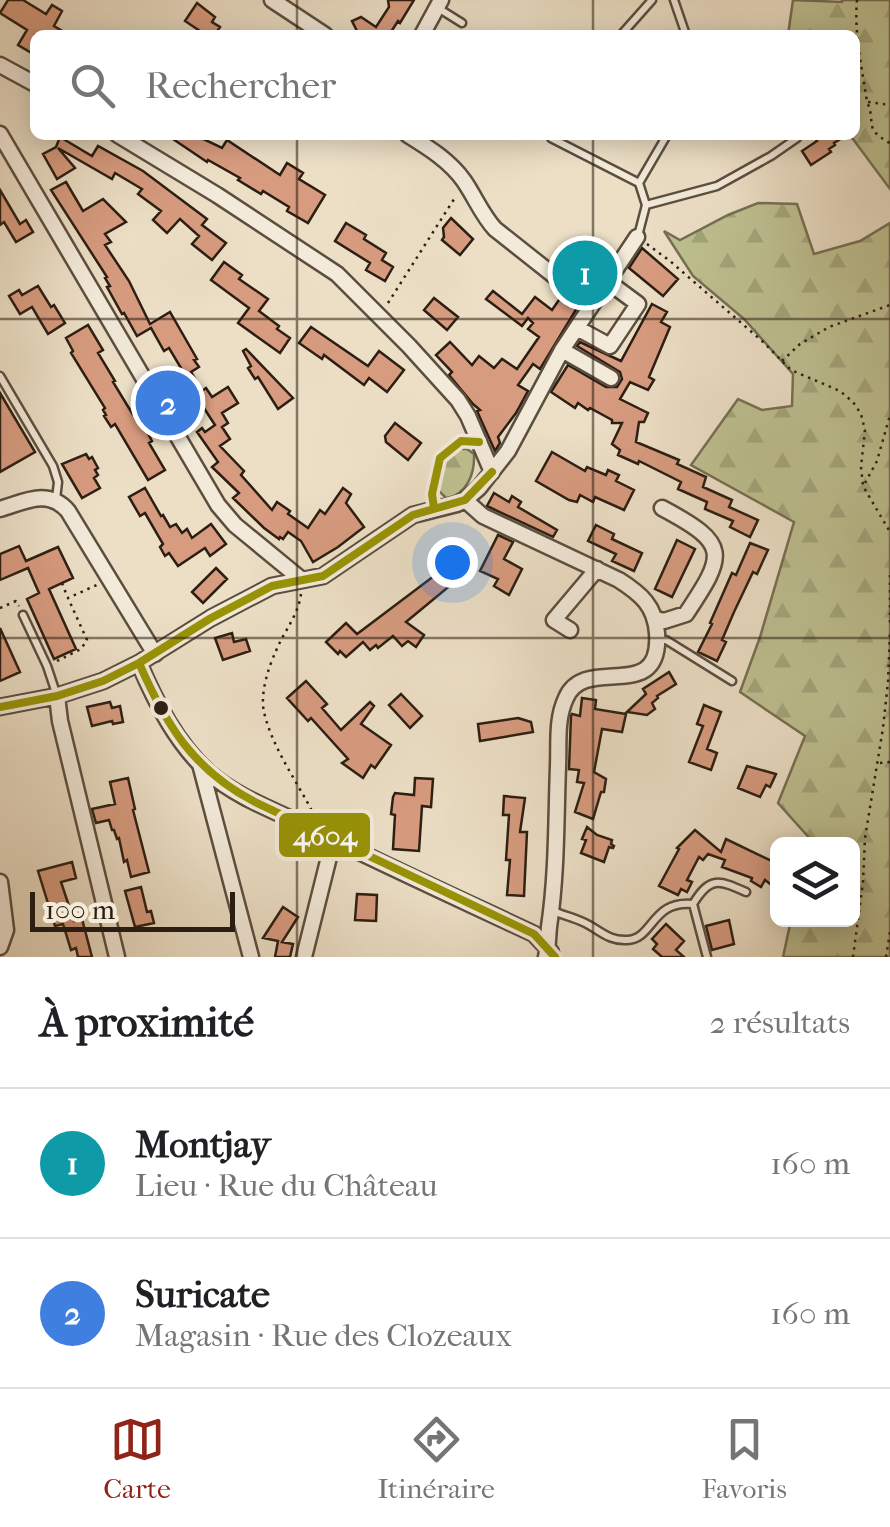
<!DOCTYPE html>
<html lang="fr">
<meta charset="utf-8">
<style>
body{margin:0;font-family:"IM FELL French Canon",serif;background:#f6f6f6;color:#202124}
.controls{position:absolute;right:30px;bottom:30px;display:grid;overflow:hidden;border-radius:15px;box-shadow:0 5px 25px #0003}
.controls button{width:90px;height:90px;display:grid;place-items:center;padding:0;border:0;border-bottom:2px solid #e0e0e0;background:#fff;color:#202124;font:50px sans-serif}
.scale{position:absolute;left:30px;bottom:25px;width:205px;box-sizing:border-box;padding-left:10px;border:5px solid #2c1e12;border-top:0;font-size:28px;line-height:35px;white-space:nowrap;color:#2c1e12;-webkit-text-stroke:8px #f3eada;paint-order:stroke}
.you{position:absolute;left:452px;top:562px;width:35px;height:35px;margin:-25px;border:8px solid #fff;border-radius:50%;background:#1a73e8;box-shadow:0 0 0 15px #1a73e833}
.badge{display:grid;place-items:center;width:65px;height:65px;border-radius:50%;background:#8f2418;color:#fff;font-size:32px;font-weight:700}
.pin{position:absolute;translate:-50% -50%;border:5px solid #fff;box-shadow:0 2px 10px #0006}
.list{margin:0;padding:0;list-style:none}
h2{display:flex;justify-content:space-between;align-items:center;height:130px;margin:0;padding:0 40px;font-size:42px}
h2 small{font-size:32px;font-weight:400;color:#757577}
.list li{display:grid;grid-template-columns:65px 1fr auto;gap:30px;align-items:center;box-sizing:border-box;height:150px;padding:0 40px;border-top:2px solid #e0e0e0}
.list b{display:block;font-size:38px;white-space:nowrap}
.list p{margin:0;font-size:32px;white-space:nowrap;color:#757577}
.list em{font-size:32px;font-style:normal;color:#757577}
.icon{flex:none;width:55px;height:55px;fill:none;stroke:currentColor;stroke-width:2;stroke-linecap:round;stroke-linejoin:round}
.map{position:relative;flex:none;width:890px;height:957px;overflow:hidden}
.search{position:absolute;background:#fff;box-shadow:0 5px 25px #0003;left:30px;right:30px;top:30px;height:110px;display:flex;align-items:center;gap:25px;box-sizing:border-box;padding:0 35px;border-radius:15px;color:#757577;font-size:38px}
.sheet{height:430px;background:#fff}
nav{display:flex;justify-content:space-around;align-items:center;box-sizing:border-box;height:140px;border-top:2px solid #e0e0e0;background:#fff;font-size:28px;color:#757577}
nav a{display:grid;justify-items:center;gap:5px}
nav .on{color:#8f2418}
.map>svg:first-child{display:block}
.forest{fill:url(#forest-firs);stroke:#756f52;stroke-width:2.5}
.building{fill:#d79b7f;stroke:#2c1e12;stroke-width:2.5}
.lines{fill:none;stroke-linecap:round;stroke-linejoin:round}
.service-casing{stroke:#5c4e3f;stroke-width:11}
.minor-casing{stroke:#5c4e3f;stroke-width:19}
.path{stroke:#2c1e12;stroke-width:2.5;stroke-dasharray:2.5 5;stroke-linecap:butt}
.service{stroke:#f3eada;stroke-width:6}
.minor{stroke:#f3eada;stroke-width:14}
.bus-1-casing{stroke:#f3eada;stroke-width:15}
.bus-1{stroke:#989306;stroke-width:8}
.grid{fill:none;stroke:#2c1e12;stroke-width:2.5;stroke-opacity:0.55}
.bus-dot{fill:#2c1e12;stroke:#f3eada;stroke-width:4}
.line-badge{stroke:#f3eada;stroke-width:4}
.badge-label{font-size:28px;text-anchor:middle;font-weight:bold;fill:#fff}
</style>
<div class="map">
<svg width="890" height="957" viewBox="0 0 890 957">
<defs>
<pattern id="forest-firs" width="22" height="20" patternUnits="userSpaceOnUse" patternTransform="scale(2.5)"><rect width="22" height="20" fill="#bec091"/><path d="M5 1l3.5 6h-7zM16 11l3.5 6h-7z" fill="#a3a57c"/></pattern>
</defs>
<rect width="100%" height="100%" fill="#ecdfc6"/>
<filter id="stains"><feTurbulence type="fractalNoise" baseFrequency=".002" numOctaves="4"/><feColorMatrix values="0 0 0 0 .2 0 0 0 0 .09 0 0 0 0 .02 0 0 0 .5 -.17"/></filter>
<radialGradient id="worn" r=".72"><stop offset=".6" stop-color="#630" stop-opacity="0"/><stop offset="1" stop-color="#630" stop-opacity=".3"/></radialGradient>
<path class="forest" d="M793,0L842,2V0H890V189L850,135H855V35H788Z
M758,203L797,204L814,254L860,241L890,223V957H783L791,920L852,919V844H811L812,841L778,803L805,736L740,692L760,637L794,522L691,465L738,399L762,410L792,406L793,374L744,319L693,276L664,231L680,240L728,215Z
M458,449H467L474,454C475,474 467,493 447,499L439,491C437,474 443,458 458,449Z"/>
<path class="building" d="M8,0H23L46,14L52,5L62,11L54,26L69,35H35V55L18,45L27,30L0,13Z
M388,0H414L400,23L398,21L389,35H359L352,21L361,17L376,27L389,7Z
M197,3L215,17L212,22L220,27L215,35H206L185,21Z
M167,135H195L222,148L227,140L280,175L287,163L303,173L299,179L325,195L308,223L287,211L289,207L263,191L261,194L238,180L240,178L208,160L207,162Z
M813,135H847L834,143L835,145L829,149L831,152L811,165L802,151L817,141Z
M60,137L92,156L98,146L143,171L207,219L202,225L226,243L212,260L192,244L199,236L180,219L167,233L153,220L161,211L138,194L142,189L115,173L112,179L58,148L75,168L57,179L43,154L56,147Z
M66,182L83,211L103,199L126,222L105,234L111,242L105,245L129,281L150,324L170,312L197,359L194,360L199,367L191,372L202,391L206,388L212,397L228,387L238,403L222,413L228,423L222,427L230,439L220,446L244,471L241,475L272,510L277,502L290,511L288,514L308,528L320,510L325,514L343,488L351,494L346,503L364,527L338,547L313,562L301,541L288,532L283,539L280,537L279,539L264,528L233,498L239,493L212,467L218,462L197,432L202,428L205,432L215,425L198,399L184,408L170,386L179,380L177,377L184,373L169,348L164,351L151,328L137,336L124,313L122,314L107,287L110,286L105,278L107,277L51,190Z
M0,190L20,224L26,220L33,232L16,242L4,222L0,225Z
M451,218L473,239L460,255L442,240L444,237L443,228Z
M346,223L366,235L364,239L386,253L382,260L393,267L385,281L366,270L370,263L335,241Z
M642,248L678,279L663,296L629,268Z
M224,262L242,275L239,279L268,299L259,311L279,326L277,329L290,338L280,353L238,323L249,308L211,280Z
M38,286L51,307L54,305L65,323L48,334L32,307L20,314L9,296L19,290L22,295Z
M493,291L522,314L535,297L552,310L561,297L577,308L540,369L533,364L518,385L528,391L516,413L498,437L500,443L495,451L477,411L480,410L473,404L449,375L452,372L436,355L450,342L472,365L479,356L494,368L502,359L517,369L539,337L528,329L533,323L528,318L522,326L486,299Z
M434,298L458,317L447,330L424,310Z
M652,304L667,312L661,322L670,327L649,377L654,380L648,390L630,382L620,399L648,413L644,422H639L636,442L679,460L677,464L706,477L703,487L732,500L729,507L758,520L750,537L730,527L733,521L705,509L707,502L678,489L681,482L639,461L638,464L618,455L620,450L612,444L622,423H612V420L590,408L588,410L578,403L575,408L551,392L568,365L606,387H617L622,379L620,372L577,346L580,342L621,361Z
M88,325L103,350L98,353L115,381L113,382L138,423L141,421L152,441L149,443L165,470L148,480L115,424L111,427L104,416L106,415L103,410L105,408L71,353L73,351L66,338Z
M311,327L368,366L379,351L404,370L387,392L369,378L364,385L324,355L322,359L299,343Z
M246,349L293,398L278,409L258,377L255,379L248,368L251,366L243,351Z
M0,393L35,452L0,472Z
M395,423L421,443L408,460L386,442L385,436Z
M552,452L585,471L587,467L606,475L608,470L619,475L616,481L634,490L624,510L595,497L593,502L580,495L577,502L569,500L536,481Z
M86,454L89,459L92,457L98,468L95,470L98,475L94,478L100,488L82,498L62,464Z
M145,488L161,516L163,515L170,527L176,524L182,533L187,529L192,538L211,524L226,544L210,556L205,548L178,566L169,553L165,556L160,547L163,544L145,513L140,516L129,497Z
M494,493L509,502L512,496L521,502L518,507L557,530L553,537L489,507L487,506Z
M596,525L614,534L612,539L642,553L634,571L612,561L616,554L588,541Z
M498,535L513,542L504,559L522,569L509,595L494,586L498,579L480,571Z
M677,540L695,549L672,597L655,589Z
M750,543L768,550L757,574L753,572L734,612L722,640L726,642L717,661L698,652L712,624L710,623L732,573L736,575Z
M19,546L26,561L58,547L73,578L49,589L76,649L54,659L27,599L39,593L28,568L0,580V554Z
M446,556L462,563L452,584L406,622L424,635L416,647L408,641L402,646L393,636L378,648L376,645L370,650L363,642L346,657L340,651L338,654L326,642L346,623L357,634L438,573Z
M216,568L227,579L203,603L192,592Z
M0,628L20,672L0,681Z
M232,633L234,642L246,639L250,651L223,660L215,638Z
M669,672L676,684L657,696L658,698L652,703L655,709L647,715L627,712L646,694L643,689Z
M306,681L327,704L322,708L341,730L370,702L374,706L361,724L391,745L375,768L371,765L363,778L342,763L348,759L311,718L308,721L287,698Z
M401,694L422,716L410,728L389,705Z
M582,698L596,700L595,709L626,714L622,732L602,729L594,772L606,779L604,792H601L593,819L575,812L584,783L577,782L579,770L569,769L571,716L572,714L580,716Z
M110,702L112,708L120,706L123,722L113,724L112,721L92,726L87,707Z
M704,705L721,712L707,749L717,753L711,770L689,762L703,726L697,724Z
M518,718L531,722L533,732L480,741L478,724Z
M747,766L776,774L770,787L766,785L760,797L738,788Z
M128,778L135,809L133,810L149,872L131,877L127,860L124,862L119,838L117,839L114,830H112L109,820L96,823L92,809L115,804L110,782Z
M415,778L433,779L431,807L422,806L419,851L393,849L395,815L391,814L393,797L395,793L414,795Z
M504,796L525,798L520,832H527L524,896L507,895L510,860H506L509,815H503Z
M587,827L597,835L612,840L611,844L614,846L613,848L609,847L604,862L581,853L586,840L582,839Z
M695,830L721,852L726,839L778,864V871L770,884L765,880L761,887L751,881L752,878L722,867L725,860L708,854L703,860L699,857L687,880L692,882L687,892L681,889L678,895L659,886L679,849L677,848Z
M72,862L76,878L61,882L74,921L82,919L92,957H78L76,948L71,950L63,924L55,926L38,871Z
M141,887L147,912L151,911L154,923L135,927L125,891Z
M357,894L377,895L376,921L355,920Z
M283,907L298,917L282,942L293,944L290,957H275L278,941L263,938Z
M729,920L734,944L712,950L706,926Z
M666,924L684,941L676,950L684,957H662L653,949L657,944L652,939Z"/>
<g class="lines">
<g class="service-casing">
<path id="service" d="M674,0L686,35
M438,8L462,23
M621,35L652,0
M553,135L551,138L639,183
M646,205L717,186L771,156L797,138L794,135
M638,236L646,205L639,183L667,135
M0,376L53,466L58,482L56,499
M434,507L432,494L440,458L461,441L477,442
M23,615L47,666L57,696
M659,640H666L732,681
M693,904C710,876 719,880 746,892
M553,911C563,915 574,918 583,922C599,929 607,941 627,940C654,939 651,900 693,904L707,957"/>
</g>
<g class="minor-casing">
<path id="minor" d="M272,0L325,35
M422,35L441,0
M0,65L35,84
M0,134L218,505L235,525L302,580
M118,135L217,195L337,274L409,346L458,400L468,416L492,472
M408,135C429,148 450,161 464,181C475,197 482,215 495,229L591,305
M577,328L610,346L638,304L607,281
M562,350L611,378
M465,500L483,516L619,580C641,594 655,606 657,633C662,706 585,653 566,698C556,719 559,743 558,766C556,820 557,873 549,927C548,937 548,947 546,957
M0,509C24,502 48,488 68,511L155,654
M656,619L664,621L686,614C726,554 730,544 662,508
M570,630L554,620L597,569
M139,663C156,703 177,744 209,773C235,796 273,810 304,825C380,863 457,898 534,934L551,952
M57,696L60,721L117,957
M0,707L57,696L103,681L139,663L211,618L272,586L323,576L413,515L457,504L465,500L479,488L508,451L562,350L637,237
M200,764L251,957
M0,882L6,930L0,947
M304,957L333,841"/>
</g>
<path class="path" d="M857,0C854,35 862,67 867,102C877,123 862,128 890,143
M868,102L890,105
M647,244L670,261L762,341L791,370L840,391L853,402L861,414L865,430L861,467L863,486L890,532
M388,303L456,196
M782,361L800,344L829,327L890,305
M865,483L877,461L890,415
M890,575V623
M62,583L67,596
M301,594C298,616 284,631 276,651C268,668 260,694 264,712C272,747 296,780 312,811
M0,608L16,601L19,606
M57,661L81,649L87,640L68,598L99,584
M880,763L890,762
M853,957L863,882L865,838L883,728L888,682L890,631
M886,957L890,932"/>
<use href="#service" class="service"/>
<use href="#minor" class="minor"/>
<g class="bus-1-casing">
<path id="bus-1" d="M434,508L432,494L440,458L461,441L479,442
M139,663C166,725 193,770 255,802L534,934L555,957
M0,707L57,696L103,681L139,663L211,618L272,586L323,576L413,515L465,500L492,472"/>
</g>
<use href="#bus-1" class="bus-1"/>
</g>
<path class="grid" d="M297,0V35M593,0V35M297,135V957M593,135V957M0,319H890M0,638H890"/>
<circle class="bus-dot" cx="161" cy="708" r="9"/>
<rect class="line-badge" x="277" y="811" width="95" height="48" rx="10" fill="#989306"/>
<g class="badge-label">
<text x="325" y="845">4604</text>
</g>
<rect width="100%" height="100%" filter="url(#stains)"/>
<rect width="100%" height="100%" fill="url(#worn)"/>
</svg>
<div class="controls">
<button><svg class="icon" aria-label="layers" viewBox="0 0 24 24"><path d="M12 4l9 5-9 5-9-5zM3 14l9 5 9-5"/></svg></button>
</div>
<div class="scale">100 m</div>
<div class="you"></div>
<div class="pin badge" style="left:585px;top:273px;background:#0f9aa8">1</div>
<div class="pin badge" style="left:168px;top:403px;background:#3f7fe0">2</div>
<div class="search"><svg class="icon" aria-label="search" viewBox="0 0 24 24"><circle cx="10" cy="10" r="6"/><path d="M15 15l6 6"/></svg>Rechercher</div>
</div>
<section class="sheet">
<h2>À proximité<small>2 résultats</small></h2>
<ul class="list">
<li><span class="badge" style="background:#0f9aa8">1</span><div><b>Montjay</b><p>Lieu · Rue du Château</p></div><em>160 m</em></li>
<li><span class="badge" style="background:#3f7fe0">2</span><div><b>Suricate</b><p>Magasin · Rue des Clozeaux</p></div><em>160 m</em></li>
</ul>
</section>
<nav>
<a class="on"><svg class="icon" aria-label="map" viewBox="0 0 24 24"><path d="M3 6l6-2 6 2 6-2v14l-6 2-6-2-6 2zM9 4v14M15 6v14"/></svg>Carte</a>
<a><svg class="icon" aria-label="directions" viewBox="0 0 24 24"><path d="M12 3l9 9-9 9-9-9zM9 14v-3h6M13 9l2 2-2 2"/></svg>Itinéraire</a>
<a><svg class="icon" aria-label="saved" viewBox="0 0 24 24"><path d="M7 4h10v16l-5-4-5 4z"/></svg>Favoris</a>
</nav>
